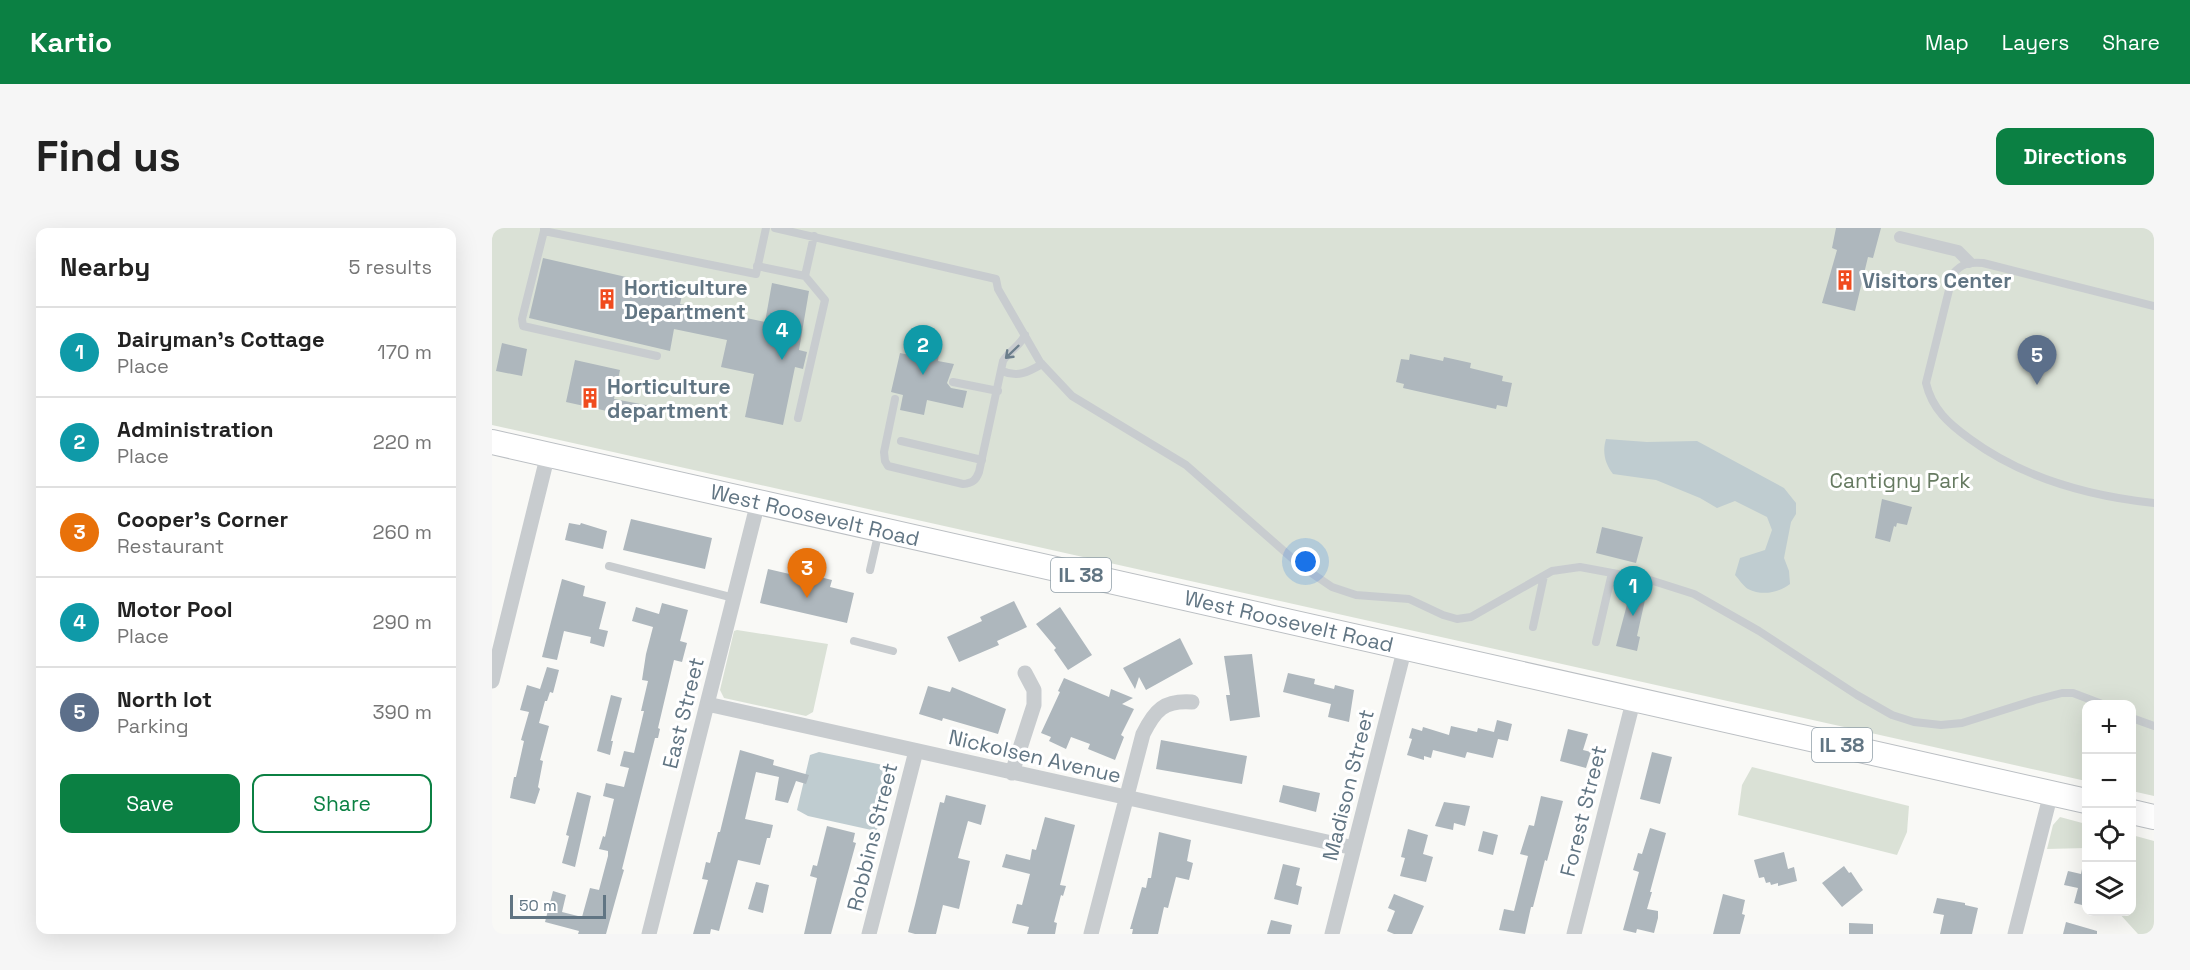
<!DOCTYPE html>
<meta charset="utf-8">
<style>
body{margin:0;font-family:"Space Grotesk",sans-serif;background:#f6f6f6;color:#222}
.controls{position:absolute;right:18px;bottom:18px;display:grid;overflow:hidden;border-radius:12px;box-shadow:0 6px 24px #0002}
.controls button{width:54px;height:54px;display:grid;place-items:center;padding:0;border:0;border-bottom:2px solid #e0e0e0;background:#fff;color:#222;font:30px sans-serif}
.scale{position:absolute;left:18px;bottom:15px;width:96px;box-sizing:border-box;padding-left:6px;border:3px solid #617583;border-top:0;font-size:16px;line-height:21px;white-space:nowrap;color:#617583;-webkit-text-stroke:4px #fff;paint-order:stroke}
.you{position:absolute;left:814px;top:334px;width:21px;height:21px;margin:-15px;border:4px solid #fff;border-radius:50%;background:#1a73e8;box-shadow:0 0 0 9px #1a73e833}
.badge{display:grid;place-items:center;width:39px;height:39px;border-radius:50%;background:#0b8043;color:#fff;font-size:20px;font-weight:700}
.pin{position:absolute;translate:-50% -50px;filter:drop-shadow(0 2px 3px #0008)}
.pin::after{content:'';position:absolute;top:32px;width:21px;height:18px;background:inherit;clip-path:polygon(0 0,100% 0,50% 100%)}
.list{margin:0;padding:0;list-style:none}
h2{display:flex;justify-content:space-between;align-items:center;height:78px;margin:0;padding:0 24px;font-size:26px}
h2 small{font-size:20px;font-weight:400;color:#767676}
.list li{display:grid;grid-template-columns:39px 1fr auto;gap:18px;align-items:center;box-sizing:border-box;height:90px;padding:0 24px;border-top:2px solid #e0e0e0}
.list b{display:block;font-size:22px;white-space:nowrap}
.list p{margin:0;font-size:20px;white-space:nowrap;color:#767676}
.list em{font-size:20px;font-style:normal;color:#767676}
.actions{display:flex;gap:12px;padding:18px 24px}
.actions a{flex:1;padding:14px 0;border:2px solid #0b8043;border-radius:12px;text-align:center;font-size:21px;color:#0b8043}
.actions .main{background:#0b8043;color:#fff}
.icon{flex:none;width:33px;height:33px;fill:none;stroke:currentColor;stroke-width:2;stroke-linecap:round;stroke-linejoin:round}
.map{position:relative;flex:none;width:1662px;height:706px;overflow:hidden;border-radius:12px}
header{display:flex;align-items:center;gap:36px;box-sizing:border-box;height:84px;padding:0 30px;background:#0b8043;color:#fff}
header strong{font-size:28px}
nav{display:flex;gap:33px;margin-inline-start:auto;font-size:21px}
.intro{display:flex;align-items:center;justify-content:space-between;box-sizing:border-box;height:144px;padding:0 36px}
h1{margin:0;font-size:42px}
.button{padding:15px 27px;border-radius:12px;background:#0b8043;color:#fff;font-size:21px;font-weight:700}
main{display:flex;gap:36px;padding:0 36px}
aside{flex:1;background:#fff;border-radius:12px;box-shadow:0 6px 24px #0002}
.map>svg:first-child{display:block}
.green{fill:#dae1d6}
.water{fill:#bfccd0}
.building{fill:#aeb7bd}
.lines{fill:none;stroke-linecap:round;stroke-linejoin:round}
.primary-casing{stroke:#bbbfc3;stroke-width:26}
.service{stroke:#c8cccf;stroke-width:8}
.pedestrian{stroke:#c8cccf;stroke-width:12}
.minor{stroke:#c8cccf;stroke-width:15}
.primary{stroke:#fff;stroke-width:24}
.oneway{stroke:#6b7e8b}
.labels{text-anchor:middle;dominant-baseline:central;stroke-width:6;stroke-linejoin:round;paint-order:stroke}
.shield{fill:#fff;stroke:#909ea8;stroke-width:1.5}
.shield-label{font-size:20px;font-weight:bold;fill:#617583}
.poi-label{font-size:21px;font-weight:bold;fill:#617583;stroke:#fff;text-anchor:start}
.park-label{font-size:21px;fill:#667a61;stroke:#fff}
.street-label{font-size:21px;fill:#617583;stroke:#fff}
</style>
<header>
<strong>Kartio</strong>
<nav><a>Map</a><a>Layers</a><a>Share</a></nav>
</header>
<div class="intro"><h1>Find us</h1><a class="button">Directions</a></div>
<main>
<aside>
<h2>Nearby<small>5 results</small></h2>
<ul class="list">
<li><span class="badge" style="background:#0f9aa8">1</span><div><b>Dairyman's Cottage</b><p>Place</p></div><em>170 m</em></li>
<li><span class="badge" style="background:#0f9aa8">2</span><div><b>Administration</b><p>Place</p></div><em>220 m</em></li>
<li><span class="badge" style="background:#e8710a">3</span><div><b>Cooper's Corner</b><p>Restaurant</p></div><em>260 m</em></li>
<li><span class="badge" style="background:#0f9aa8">4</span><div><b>Motor Pool</b><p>Place</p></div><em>290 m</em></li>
<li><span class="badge" style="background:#5c6f8a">5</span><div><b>North lot</b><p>Parking</p></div><em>390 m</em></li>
</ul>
<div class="actions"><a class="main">Save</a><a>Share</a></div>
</aside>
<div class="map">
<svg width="1662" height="706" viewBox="0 0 1662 706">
<rect width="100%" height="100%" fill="#f9f9f6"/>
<path class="green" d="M0,0H1662V568L1640,563V476H1594V553L0,197Z
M245,402L336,416L321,484L314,488L232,470L228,462L242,403Z
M1260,539L1417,578L1415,604L1405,627L1246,587L1250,557Z
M1568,589L1594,596V620L1555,621L1561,597Z
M1640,607L1662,613V706H1646L1626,684H1640Z"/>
<path class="water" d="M1114,211L1155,214L1205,213L1292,260L1304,275V286L1299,294L1292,330L1297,343L1298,356C1286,365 1270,368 1256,361C1251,358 1247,351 1243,347L1248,330L1273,322L1280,302L1275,289L1243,273L1225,280L1208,270L1164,252L1121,246C1113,236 1110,224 1114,211Z
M327,524L391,537L399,554L394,585L384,603L316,588L305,582L318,527Z"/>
<path class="building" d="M1344,0H1389L1381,30L1376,29L1363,83L1330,75L1345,22L1340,20Z
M51,30L191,62L188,76L273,94L280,55L317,63L307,122L315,124L311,141L303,139L291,197L253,189L262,146L229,139L235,112L182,101L178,123L37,90Z
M10,115L35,121L30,148L4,143Z
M434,123L447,125L446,133L462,136L455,155L459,160L475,163L471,180L435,172L432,187L408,182L411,167L399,164L408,125L432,130Z
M918,126L951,133L952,129L979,135L978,140L1011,148L1010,153L1020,155L1015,179L1005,177L1004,181L911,160L912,156L904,154L909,131L917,132Z
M83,132L128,142L122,171L159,178L156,192L74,174Z
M1390,271L1420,279L1415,297L1405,295L1404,299L1402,298L1398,314L1383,310Z
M139,291L220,310L213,341L131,322Z
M77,295L88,297L89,295L115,303L111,321L73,312Z
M1110,299L1151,309L1144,335L1104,325Z
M276,341L319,351L320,347L340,352L338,359L362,365L355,395L268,375Z
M70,351L93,358L91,368L114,374L107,401L116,403L112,419L98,415L99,409L72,403L65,432L50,429Z
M1137,369L1153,372L1145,408L1148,409L1145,423L1124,418Z
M522,373L535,399L505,413L507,417L467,434L455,409L490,393L488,389Z
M170,375L196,382L188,413L195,415L190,434L182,432L166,500L168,501L166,510H163L130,641L132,642L129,652L114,706H86L87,703L53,694L61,663L74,667L70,684L90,689L98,660L107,662L116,628V623L107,621L111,608L113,609L122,571L111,568L114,555L132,559L137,540L128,538L132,523L142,525L152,483H149L156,453L150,452L154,426L161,399L140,393L144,379L167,386Z
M568,379L600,427L576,442L562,422L564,420L544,396Z
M688,410L701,436L654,462L647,449L643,461L631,440Z
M760,426L768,489L738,493L734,467H738L732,428Z
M55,439L67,442L61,465L58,464L55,473H53L47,495L57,498L48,532L51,533L46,559L48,561L43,576L18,570L22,549H24L32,513L29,512L37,484L28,482L35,457L48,461Z
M796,445L823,451L822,456L842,461L843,457L862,462L857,494L836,489L839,476L791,464Z
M572,450L617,469L619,461L641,470L630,476L642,481L629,507L632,509L623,532L596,521L598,516L579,509L574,521L557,513L559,509L549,505L568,464L566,463Z
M436,458L458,464L460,459L514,481L506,506L451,490L450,493L427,486Z
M119,467L130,470L119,513H121L118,527L105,523Z
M1005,492L1020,496L1016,513L1006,511L1001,530L975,524L973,530L941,522L939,530L932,528V532L915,527L920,511L917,510L920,500L930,503L931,499L957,507L959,498L985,504L986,500L1002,504Z
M1076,501L1096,506L1091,522L1099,524L1094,540L1068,533Z
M669,512L755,528L750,556L664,541Z
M248,522L282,532L281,537L317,547L314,556L304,553L296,575L283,572L287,549L264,544L253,591L281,597L278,610H275L268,637L246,632L227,703L219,701L218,706H201L216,652L210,651L214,634L218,635L226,604H228Z
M1160,524L1180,529L1168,576L1148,571Z
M791,557L828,565L824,584L787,574Z
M85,564L99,568L83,639L70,635L77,608L74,607Z
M454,567L494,577L489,597L476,593L466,630L478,633L467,681L451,677L444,706H423L416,704L423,677L448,574L452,575Z
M1049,568L1071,573L1055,633L1053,632L1041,679H1039L1033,706L1007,702L1012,681L1022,683L1036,628L1028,626L1037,597L1042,598Z
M952,574L978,578L973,598L962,595L961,602L943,598Z
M553,589L583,597L568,657L574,658L571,668L569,667L562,694L565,695L563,706H535L537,699L520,695L525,676L530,677L538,646L510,639L514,626L538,632L540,621L544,622Z
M335,598L363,605L361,614L364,615L339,706H312L325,650L318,648L321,637L325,638Z
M1158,600L1174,605L1158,664H1160L1155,681L1166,683V690L1162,705L1145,701L1144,705L1131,702L1147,644L1141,642L1146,625L1150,626Z
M916,601L936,607L931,626L941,629L934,654L908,648L913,630L909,629Z
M991,603L1006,607L1001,627L986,623Z
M667,604L699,612L695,633L701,635L697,652L684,649L676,680L672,679L666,706H640L641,701H638L650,659L654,660L656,650H659Z
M1292,624L1296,641L1302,639L1305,653L1286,658V655L1279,657L1278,654L1274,655L1272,649L1267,650L1262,632Z
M791,636L808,640L804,657L810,659L806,677L782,671Z
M1352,638L1357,645L1359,644L1371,662L1350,679L1330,655Z
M1590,641H1594V678L1582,675L1586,660L1572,657L1576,643L1589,646Z
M264,654L277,657L271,685L256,681Z
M902,666L932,678L920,706H902L895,703L903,683L896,680Z
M1231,666L1253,672L1250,686L1253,687L1248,706H1221Z
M1445,670L1473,675V677L1486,680L1480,706H1448L1452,687L1441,685Z
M779,692L800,697L798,706H775Z
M1574,694L1605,703V706H1571Z
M1357,695L1381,696V706H1357Z"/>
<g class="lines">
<g class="primary-casing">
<path id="primary" d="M0,214L1594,573
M1640,584L1662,589"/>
</g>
<path class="service" d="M52,0V3L264,46L274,0
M283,0L504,51L506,61L548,134L580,168L694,237L809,338L840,359L864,367L917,371L951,387L965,391L979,389L1060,343L1088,339L1158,352L1202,366L1267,403L1365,467L1400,487L1422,494L1449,497L1470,495L1543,472L1570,465H1581L1610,476
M52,3L30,91L31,98L165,128
M265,38L313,48L322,8
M1662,78L1491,35C1477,34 1470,35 1461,46L1434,155C1440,181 1457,196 1478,211C1531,250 1596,268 1662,275
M510,143C526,150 536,144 550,136
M461,154L506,163
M403,171L392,224L393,233L396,238L471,256C481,255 484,252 487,244L511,133C517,123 528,118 533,107
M306,190L333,72L313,48
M409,213L490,232
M117,338L242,370
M378,342L387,303
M1041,399L1052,348
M362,413L401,423
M1104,414L1120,345
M1640,490L1662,498"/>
<path class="pedestrian" d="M1408,9L1466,23L1477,34"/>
<path class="minor" d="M0,453L56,226
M215,476L862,620
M520,545L542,477V462L533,445
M157,706L266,274
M377,706L424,523
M599,706L651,506C663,482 672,472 700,474
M840,706L913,419
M1082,706L1142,470
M1523,706L1559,565"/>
<use href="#primary" class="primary"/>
</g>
<defs><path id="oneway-shaft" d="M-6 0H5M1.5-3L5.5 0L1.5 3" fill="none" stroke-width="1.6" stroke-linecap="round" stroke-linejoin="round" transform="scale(1.5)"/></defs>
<use class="oneway" href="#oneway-shaft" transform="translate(520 124) rotate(136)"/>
<defs>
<g id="building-bare" transform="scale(1.62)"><path d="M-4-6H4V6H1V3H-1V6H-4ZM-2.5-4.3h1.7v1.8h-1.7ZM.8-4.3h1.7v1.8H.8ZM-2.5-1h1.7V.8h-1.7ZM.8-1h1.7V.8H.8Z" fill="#f04b1e" stroke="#fff" stroke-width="2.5" paint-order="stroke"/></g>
</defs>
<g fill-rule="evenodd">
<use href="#building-bare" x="1353" y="52"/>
<use href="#building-bare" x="115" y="71"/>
<use href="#building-bare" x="98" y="170"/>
</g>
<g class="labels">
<g class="shield">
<rect x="559" y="330" width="60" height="34" rx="4.5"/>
<rect x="1320" y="500" width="60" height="34" rx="4.5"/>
</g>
<g class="shield-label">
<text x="589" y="347">IL 38</text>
<text x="1350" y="517">IL 38</text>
</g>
<g class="poi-label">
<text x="1370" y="52">Visitors Center</text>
<text x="132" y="59">Horticulture<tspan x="132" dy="24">Department</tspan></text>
<text x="115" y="158">Horticulture<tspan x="115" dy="24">department</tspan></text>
</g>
<g class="park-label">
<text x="1408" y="252">Cantigny Park</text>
</g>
<g class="street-label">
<text transform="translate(323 287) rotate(13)">West Roosevelt Road</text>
<text transform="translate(797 393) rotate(13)">West Roosevelt Road</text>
<text transform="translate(191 485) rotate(-76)">East Street</text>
<text transform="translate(543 528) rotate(13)">Nickolsen Avenue</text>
<text transform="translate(856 557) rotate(-76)">Madison Street</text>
<text transform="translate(1091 583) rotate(-76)">Forest Street</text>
<text transform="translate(380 609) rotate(-76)">Robbins Street</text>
</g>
</g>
</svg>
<div class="controls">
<button>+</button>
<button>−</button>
<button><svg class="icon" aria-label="locate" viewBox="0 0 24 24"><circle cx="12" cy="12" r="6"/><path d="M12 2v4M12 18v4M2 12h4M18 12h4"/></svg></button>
<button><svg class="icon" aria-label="layers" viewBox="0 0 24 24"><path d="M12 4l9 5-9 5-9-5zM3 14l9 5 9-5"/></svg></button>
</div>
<div class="scale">50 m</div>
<div class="you"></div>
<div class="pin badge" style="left:1141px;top:388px;background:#0f9aa8">1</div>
<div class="pin badge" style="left:431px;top:147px;background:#0f9aa8">2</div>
<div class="pin badge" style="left:315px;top:370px;background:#e8710a">3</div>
<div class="pin badge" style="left:290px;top:132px;background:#0f9aa8">4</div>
<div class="pin badge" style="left:1545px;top:157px;background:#5c6f8a">5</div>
</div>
</main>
